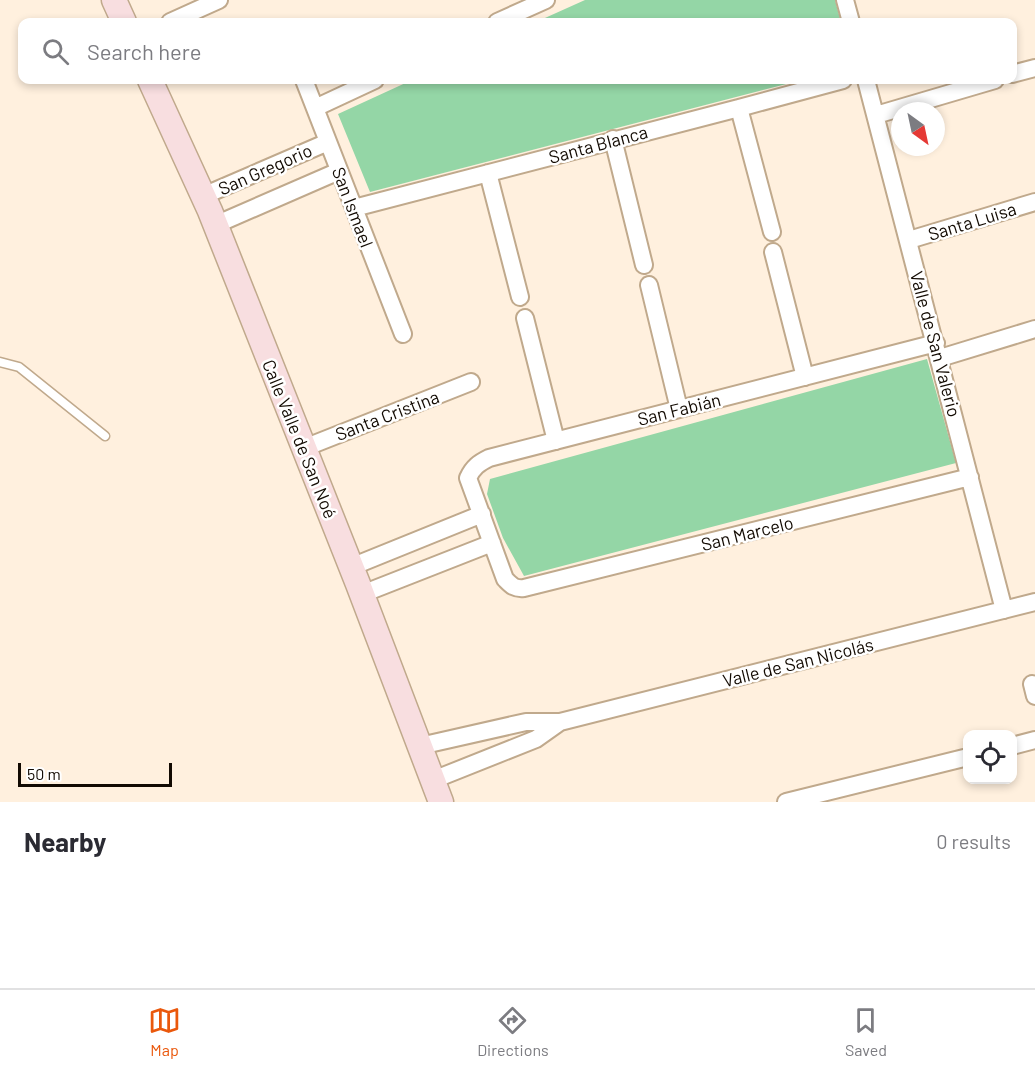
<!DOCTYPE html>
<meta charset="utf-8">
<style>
body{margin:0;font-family:Barlow,sans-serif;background:#f2f2f3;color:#2b2b33}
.controls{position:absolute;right:18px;bottom:18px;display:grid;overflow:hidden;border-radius:12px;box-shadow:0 3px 9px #0003}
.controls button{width:54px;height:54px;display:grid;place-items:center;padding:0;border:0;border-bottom:2px solid #e1e1e2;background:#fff;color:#2b2b33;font:30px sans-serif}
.compass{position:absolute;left:891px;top:102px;width:54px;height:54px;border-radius:50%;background:#fff;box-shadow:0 3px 9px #0003;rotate:147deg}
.scale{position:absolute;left:18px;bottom:15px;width:154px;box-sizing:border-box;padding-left:6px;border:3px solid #120a02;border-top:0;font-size:16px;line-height:21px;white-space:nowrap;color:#120a02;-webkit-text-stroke:4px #fff;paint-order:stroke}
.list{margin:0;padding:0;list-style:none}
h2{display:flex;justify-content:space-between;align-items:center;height:78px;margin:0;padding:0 24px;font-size:26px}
h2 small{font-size:20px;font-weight:400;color:#7c7c81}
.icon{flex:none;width:33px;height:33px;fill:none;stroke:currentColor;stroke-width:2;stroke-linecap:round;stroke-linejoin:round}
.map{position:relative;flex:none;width:1035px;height:802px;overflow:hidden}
.search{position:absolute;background:#fff;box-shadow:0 3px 9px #0003;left:18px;right:18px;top:18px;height:66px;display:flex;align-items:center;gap:15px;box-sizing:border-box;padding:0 21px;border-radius:12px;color:#7c7c81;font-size:22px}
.sheet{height:186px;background:#fff}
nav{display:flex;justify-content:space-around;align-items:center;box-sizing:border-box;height:84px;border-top:2px solid #e1e1e2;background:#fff;font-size:16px;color:#7c7c81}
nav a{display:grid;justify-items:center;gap:3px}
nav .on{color:#ea580c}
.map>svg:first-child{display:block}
.green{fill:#94d6a6}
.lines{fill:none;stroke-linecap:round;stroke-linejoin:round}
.lane-casing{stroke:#c0a98c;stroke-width:11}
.street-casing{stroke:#c0a98c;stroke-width:20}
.secondary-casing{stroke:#c0a98c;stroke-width:27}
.lane{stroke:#fff;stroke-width:8}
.street{stroke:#fff;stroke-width:16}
.secondary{stroke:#f8dee0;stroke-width:24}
.labels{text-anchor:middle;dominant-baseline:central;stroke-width:5;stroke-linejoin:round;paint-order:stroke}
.street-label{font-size:18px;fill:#120a02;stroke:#fff}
</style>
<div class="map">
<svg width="1035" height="802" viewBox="0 0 1035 802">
<rect width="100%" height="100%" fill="#fff0de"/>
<path class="green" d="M585,0H835L841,22H536Z
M412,80H802L370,192L338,114Z
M927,359L956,463L524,576L503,538L487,494L490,479Z"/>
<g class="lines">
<g class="lane-casing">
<path id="lane" d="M0,362L19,367L105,436"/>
</g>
<g class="street-casing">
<path id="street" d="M845,0L851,22
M170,22L219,0
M497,22L546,0
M1012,74L1035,68
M304,80L403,334
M866,80L1004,610
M315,108L375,80
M739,108L772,232
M876,115L995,80
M613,139L644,265
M488,173L520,297
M203,196L328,142
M354,208L739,108L843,80
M215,225L339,171
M909,240L1035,202
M773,252L805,377
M649,285L679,409
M525,318L556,441
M936,343L489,458C479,463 473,467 468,478L505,579C511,585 514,589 524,588L970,477
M940,358L1035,329
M304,448L471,382
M351,567L482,514
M362,594L492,543
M1032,684L1035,696
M420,746L526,722H560L1035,602
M1012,746L1035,740
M433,780L536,739L560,722
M786,802L968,757"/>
</g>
<g class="secondary-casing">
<path id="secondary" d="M114,0L124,22
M150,80L210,211L358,584L441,802"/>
</g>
<use href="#lane" class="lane"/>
<use href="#street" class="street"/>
<use href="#secondary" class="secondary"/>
</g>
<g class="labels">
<g class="street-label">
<text transform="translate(598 144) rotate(-15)">Santa Blanca</text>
<text transform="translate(265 169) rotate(-24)">San Gregorio</text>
<text transform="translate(353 207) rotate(69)">San Ismael</text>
<text transform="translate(972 221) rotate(-17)">Santa Luisa</text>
<text transform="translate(936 344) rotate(75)">Valle de San Valerio</text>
<text transform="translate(679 409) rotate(-14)">San Fabián</text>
<text transform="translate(387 415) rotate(-21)">Santa Cristina</text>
<text transform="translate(300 439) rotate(68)">Calle Valle de San Noé</text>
<text transform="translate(747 533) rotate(-14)">San Marcelo</text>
<text transform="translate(798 662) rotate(-14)">Valle de San Nicolás</text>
</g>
</g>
</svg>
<div class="controls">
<button><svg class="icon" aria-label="locate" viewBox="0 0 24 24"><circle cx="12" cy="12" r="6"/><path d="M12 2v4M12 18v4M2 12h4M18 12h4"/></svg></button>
</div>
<svg class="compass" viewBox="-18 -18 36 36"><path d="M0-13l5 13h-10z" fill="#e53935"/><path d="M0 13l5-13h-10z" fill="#7c7c81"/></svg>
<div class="scale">50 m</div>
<div class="search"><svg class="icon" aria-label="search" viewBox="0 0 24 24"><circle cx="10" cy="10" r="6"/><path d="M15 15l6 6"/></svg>Search here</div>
</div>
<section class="sheet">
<h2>Nearby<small>0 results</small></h2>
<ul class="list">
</ul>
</section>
<nav>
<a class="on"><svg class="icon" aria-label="map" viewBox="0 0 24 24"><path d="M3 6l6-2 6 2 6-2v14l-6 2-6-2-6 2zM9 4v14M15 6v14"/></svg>Map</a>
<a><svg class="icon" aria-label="directions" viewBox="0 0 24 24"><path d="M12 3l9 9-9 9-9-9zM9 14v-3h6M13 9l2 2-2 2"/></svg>Directions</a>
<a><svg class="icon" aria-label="saved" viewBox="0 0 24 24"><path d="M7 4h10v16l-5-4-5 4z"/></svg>Saved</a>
</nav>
